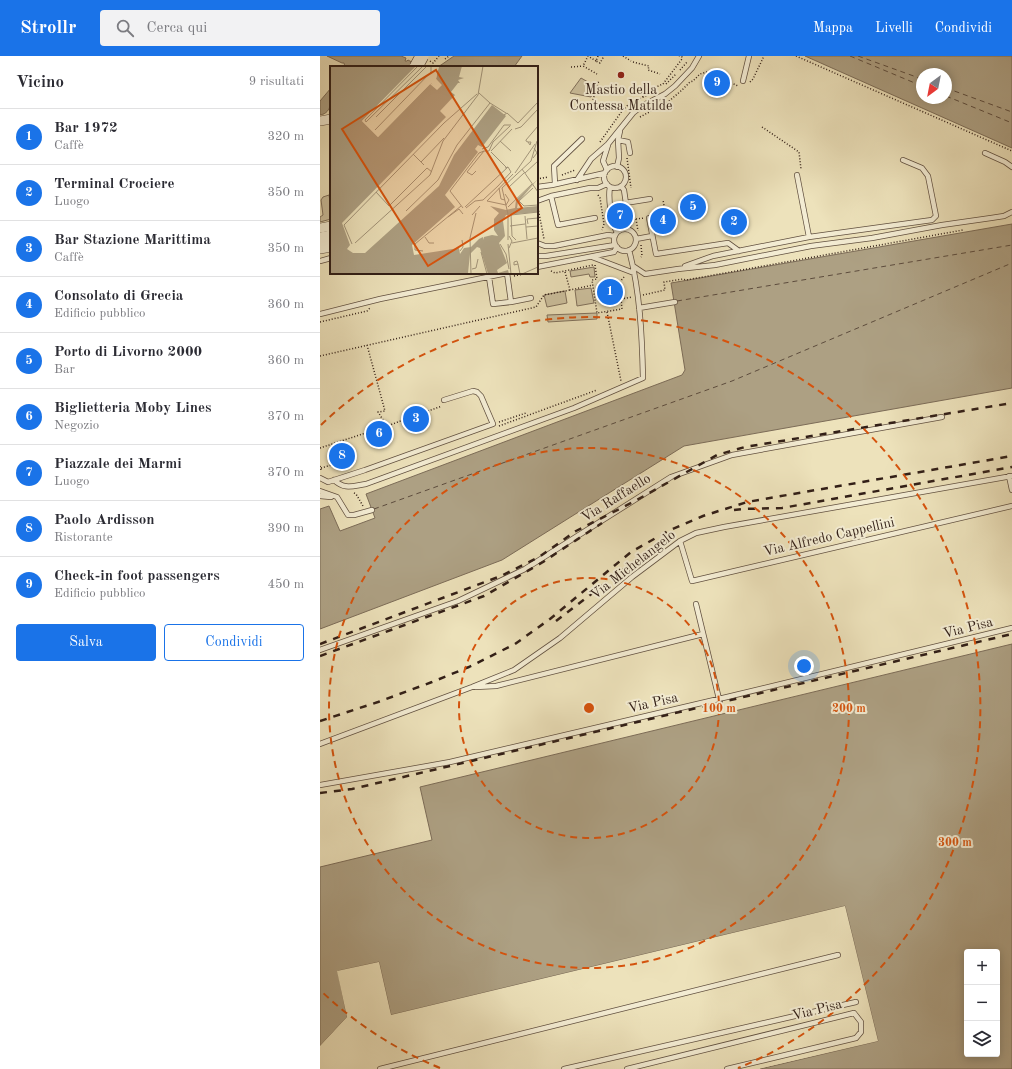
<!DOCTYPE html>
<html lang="it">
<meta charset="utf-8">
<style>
body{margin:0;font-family:"Old Standard TT",serif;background:#f2f2f3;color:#2b2b33}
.controls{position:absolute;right:12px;bottom:12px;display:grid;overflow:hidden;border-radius:4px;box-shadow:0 2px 10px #0003}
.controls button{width:36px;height:36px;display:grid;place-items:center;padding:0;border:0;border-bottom:1px solid #e1e1e2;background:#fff;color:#2b2b33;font:20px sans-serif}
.compass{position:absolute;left:596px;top:12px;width:36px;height:36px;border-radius:50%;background:#fff;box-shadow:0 2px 10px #0003;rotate:212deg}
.you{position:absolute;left:484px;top:610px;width:14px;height:14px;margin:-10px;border:3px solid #fff;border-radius:50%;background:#1a73e8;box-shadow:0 0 0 6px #1a73e833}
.badge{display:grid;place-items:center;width:26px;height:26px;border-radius:50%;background:#1a73e8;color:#fff;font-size:13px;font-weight:700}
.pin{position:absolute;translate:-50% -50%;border:2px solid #fff;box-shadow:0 1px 4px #0006}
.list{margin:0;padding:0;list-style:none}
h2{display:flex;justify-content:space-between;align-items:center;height:52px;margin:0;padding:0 16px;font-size:17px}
h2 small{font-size:13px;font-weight:400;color:#7c7c81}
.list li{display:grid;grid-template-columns:26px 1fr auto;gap:12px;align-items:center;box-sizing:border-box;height:56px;padding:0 16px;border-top:1px solid #e1e1e2}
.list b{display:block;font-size:15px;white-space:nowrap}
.list p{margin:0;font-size:13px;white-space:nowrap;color:#7c7c81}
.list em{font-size:13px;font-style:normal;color:#7c7c81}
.actions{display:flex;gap:8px;padding:12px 16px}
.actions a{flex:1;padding:9px 0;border:1px solid #1a73e8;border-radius:4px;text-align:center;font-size:14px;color:#1a73e8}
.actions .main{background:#1a73e8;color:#fff}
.icon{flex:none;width:22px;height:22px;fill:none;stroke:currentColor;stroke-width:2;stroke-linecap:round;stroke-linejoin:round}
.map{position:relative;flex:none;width:692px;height:1013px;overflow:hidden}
header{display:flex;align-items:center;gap:24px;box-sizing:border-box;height:56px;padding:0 20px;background:#1a73e8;color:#fff}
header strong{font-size:19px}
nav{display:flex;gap:22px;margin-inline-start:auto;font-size:14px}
.search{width:280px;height:36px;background:#f2f2f3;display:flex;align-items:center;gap:10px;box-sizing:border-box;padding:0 14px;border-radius:4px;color:#7c7c81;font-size:15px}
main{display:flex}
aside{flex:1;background:#fff}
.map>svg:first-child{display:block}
.green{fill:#cdc19f;stroke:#80705b}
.water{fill:#ada083;stroke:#7c6c58;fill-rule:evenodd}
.pier{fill:#ede2bb}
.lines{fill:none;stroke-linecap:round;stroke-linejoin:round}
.ferry{stroke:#5d4c3d;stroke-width:1;stroke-dasharray:5 4;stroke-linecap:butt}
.lane-casing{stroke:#615040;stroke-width:6}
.street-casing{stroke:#615040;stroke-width:10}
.secondary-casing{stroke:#321f17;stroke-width:14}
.path{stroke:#321f17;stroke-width:1.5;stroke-dasharray:1 2;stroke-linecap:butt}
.lane{stroke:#f3ecd3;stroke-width:4.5}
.street{stroke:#f3ecd3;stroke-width:9}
.secondary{stroke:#f3ecd3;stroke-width:13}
.rail{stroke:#321f17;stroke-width:2.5;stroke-dasharray:7 7;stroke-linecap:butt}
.secondary-bridge-casing{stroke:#321f17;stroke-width:14;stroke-linecap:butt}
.secondary-bridge{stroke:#f3ecd3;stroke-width:13}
.ring{fill:none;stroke:#d6530d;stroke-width:2;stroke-dasharray:7 5}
.poi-dot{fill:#8f2418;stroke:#f3ecd3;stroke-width:1.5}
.labels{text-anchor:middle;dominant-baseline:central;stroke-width:4;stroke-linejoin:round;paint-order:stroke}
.poi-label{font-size:14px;fill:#321f17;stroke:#f3ecd3}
.street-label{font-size:14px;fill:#321f17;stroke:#f3ecd3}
.inset-river{fill:none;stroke:#ada083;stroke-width:2}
.inset-road{fill:none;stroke:#a29479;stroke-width:1}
.view{fill:#d6530d;fill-opacity:0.15;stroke:#d6530d;stroke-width:2}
.inset-edge{fill:none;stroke:#321f17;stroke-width:2}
.centre{fill:#d6530d;stroke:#f3ecd3;stroke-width:2}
.ring-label{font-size:12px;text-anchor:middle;font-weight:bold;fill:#d6530d;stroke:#f3ecd3;stroke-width:4;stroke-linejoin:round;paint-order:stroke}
</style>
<header>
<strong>Strollr</strong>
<div class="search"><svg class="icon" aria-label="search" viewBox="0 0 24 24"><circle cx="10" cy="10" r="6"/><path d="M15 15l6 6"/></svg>Cerca qui</div>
<nav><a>Mappa</a><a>Livelli</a><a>Condividi</a></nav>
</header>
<main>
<aside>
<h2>Vicino<small>9 risultati</small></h2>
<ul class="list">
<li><span class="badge">1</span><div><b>Bar 1972</b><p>Caffè</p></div><em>320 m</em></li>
<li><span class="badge">2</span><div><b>Terminal Crociere</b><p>Luogo</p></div><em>350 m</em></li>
<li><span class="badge">3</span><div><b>Bar Stazione Marittima</b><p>Caffè</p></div><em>350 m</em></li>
<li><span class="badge">4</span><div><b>Consolato di Grecia</b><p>Edificio pubblico</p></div><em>360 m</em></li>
<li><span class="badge">5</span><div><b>Porto di Livorno 2000</b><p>Bar</p></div><em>360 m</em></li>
<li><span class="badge">6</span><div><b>Biglietteria Moby Lines</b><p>Negozio</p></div><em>370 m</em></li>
<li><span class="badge">7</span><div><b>Piazzale dei Marmi</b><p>Luogo</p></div><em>370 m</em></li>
<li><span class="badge">8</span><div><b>Paolo Ardisson</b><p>Ristorante</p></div><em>390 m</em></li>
<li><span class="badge">9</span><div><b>Check-in foot passengers</b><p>Edificio pubblico</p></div><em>450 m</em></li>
</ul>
<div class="actions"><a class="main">Salva</a><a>Condividi</a></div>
</aside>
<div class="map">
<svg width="692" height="1013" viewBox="0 0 692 1013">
<rect width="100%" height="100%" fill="#ede2bb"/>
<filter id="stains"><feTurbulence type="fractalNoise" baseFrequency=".005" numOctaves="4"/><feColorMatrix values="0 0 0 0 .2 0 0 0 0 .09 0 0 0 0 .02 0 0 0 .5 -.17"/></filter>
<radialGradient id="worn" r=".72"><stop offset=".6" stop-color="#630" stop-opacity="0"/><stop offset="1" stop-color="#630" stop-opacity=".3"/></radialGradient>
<path class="green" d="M261,22L275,30L271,41L250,37Z
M9,139L11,151V163L0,166V161L3,159L1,144L3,141Z
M274,211L275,221H270L269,218L251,221L250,215Z
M271,232L274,247L257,250L255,234Z
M245,235L247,247L227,251L224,239Z
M277,257V263L228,266L227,259Z"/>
<path class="water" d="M7,0H81L86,2L85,5H87L88,4L101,11H25L24,7H22Z
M134,0H202L194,11H117L121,9Z
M485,0H692V92ZM602,18H626V42H602Z
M11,32C11,42 13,57 0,59V45Z
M692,168V332L364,390L182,504L0,573V453L9,450L20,475L55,462L46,438L362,319L365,314L351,227Z
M692,588V1013H440L558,985L525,850L71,959L59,906L18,915L27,961L0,990V811L112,784L100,731ZM647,896H677V998H647Z"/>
<path class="pier" d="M525,850L558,985L438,1013L439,1011L555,983L524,853L71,961L69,959L57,909L20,917L29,961L0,992V990L27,961L17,915L59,906L71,959Z"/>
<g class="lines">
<path class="ferry" d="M530,0L602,30
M538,0L602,23
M626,32L692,56
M626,40L692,67
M357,245L692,189
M54,453L412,325L692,207"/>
<g class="lane-casing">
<path id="lane" d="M423,25L429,0
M298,84L308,86L310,97
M665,97L685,106L692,111
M284 121a11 11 0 1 1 22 0a11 11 0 1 1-22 0Z
M297,111L299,102L298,84L300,75
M287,114L283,105L288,89
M477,119L489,181
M257,124L271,103L288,88L313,57L322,50L345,38L355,30L372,12L379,0
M235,128L234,110L262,83
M301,130L304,134L309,168L307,173
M217,131L232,129L285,117
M290,131C288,141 291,168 297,176
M231,140L238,169L275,162
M217,145L231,140L270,132H278L287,128
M305,147L330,143
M329,162L336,198L408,187L419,195
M294 184a11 11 0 1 1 22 0a11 11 0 1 1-22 0Z
M316,183L332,180
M217,187L225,190H234L288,179L295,180
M217,200H226L295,189
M272,201L314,217
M0,205L11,202
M313,210L325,218L358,213L395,209L491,190L552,182L622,169L671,162L684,160L692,156
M365,210L393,200L489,181L612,164L616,160L608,120L602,112L583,104
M217,211L294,196L297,191
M169,221L173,248L191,246L187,217
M191,246L211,242
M319,252L355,246
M0,258L60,243L187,217
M689,420L692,434
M0,422L8,426L45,414L173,368L161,340L157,336L153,335L124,344
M14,424C25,434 32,430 46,428L254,352L323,322C322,279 320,235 309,194
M0,435L17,441L28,459H34L52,454
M0,440L11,441
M360,485L372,525L692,450
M376,548L399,643
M0,594L138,545L205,513L351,421L412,399L622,361
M155,631L176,630L383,578
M0,688L152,631L194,614L240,582L312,521L360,485L376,477L404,471L692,420
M0,729L130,706L407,641L692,572
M60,1013L518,899
M244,1013L536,946
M307,1013L534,957L541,966V976L536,982L407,1013"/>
</g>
<g class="street-casing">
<path id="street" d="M0,65L11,63
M0,172L11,170
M0,193L11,191"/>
</g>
<g class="secondary-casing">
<path id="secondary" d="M0,183L11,181"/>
</g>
<path class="path" d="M278,0L276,5L280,7L284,0
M303,0L311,5
M476,0L692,95
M125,3L129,0
M110,5L113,7L119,0
M276,5L268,0L263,10L277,18
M313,6L329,10L328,14L340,18
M251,11L263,10
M397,13L395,19L418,30
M360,14L368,5
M430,26L433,23L444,0
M346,28L356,18
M323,41L322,37L343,28L362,3V1L359,0
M273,44L279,24
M320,61L348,46L362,34L370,26L373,25L380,18L397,13
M442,71L479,96L481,113
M280,86L302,55L308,49L331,37
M307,102L311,132
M242,119L255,114
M217,123L228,121
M278,139L280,142L284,168L282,174
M218,152L224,183
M333,156L345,155L343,144
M316,163L318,175
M316,163L324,162
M321,189L322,200L321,201
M275,209L277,223L272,224L277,257L302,253C301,244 301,236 299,227L304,221
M231,215L235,217L273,209
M245,216L250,234L273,229
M194,220L208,217
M323,239L345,234L344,226L363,223L366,224L643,174
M301,243L312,241
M287,256L301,325
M0,266L47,255L50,252
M47,289L65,355L58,356L67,370
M0,300L216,251L224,239L250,234
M179,366L206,357
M179,370L277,334
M0,392L67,370L122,350
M0,410L1,414L0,415
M1,412L15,408
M34,437L36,438L43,450"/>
<use href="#lane" class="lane"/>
<use href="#street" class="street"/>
<use href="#secondary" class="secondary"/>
<path class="rail" d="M414,454L423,453L462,452L692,411
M236,565L342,484
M0,588L181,520L219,501L256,475L315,445L397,399L425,391L692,347
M0,600L164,540L223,506L282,467
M0,665L58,646L112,626L149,611L195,588L230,563L311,496L350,474L383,460L427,446L692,400
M0,737L32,733L147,706L692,578"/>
<g class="secondary-bridge-casing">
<path id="secondary-bridge" d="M96,11L102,0"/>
</g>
<use href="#secondary-bridge" class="secondary-bridge"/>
</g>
<g class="ring">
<circle cx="269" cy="652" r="130"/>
<circle cx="269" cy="652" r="260"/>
<path d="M120 1012A390 390 0 0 1 1 935M1 369A390 390 0 1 1 418 1012"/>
</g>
<circle class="poi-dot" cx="301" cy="19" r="4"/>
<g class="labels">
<g class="poi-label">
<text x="301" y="34">Mastio della<tspan x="301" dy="16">Contessa Matilde</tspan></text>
</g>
<g class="street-label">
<text transform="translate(296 442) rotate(-32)">Via Raffaello</text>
<text transform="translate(509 481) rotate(-13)">Via Alfredo Cappellini</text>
<text transform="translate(313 509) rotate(-38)">Via Michelangelo</text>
<text transform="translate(648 572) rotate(-14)">Via Pisa</text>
<text transform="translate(333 647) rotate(-13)">Via Pisa</text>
<text transform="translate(497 954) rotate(-14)">Via Pisa</text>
</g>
</g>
<g transform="translate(10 10)">
<rect width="208" height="208" fill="#ede2bb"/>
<path d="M0,0H86L32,55L48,71L101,17L107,23L111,19L106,13L109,0H132L129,11L134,12L128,14L130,17H128L121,26L125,29L110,45L116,51L12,157L20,179L17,183L23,187H35L109,120L124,89L162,39L176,50L152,81L148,79L145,83L148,86L115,129L125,141L82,179L84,189L129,182L130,188L134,182L141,181L149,173L153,171L154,174V171L162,169L168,170L164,164V153L169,147L160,140L176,144L185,142L186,134L208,113L188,136L187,142L208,140V146L176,149L173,155L175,170L169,177L177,197L167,204L168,207L178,204L179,208H158L150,182L147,181L140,188L138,207L0,208Z" fill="#ada083"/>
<path d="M86,0L35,55L48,68L99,16L107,21L109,19L104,13L107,0H109L106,13L112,19L107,24L100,18L48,71L32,55Z" fill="#ede2bb"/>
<path class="inset-river" d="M0,53L49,0M0,55L51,0M75,180L122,139M58,197L74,208M0,201L21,193L53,195M58,201L115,188M0,204L21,195L78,194L129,185M0,207L22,198H49L68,208M5,208L23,200H52L71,184M10,208L23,203L55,202M14,208L48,205L60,198L146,85"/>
<path class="inset-road" d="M88,0L35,54L36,56L93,0M160,37L176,47M174,49L177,47L188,57L208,36M46,51L97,0M185,63L191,61L208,43M45,64L101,6V0M170,75L181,85M198,76H201L200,79L198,76L196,75V74L208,60M152,83L158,81L174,59H181M159,85L163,76L180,60M161,85L182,63M161,86L176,101M83,88L94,99M203,92L207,87L204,82M91,96L114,72M192,103L208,126M146,105L142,109L137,106L154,85H159M185,107L205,78M195,107L208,95M179,121L194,107M169,122L171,133L175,134M203,122L189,135L194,140L208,139M46,126L59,140M175,128L179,134L176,139L157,135L183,108M59,140L97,102L102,106M135,141L178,101L175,102M178,141L202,118M133,142L120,125L149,87L154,85M136,142L145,135L153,134L168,120L181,106L178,101M76,145L108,114L127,79L160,37L149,27M142,149L150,140M195,150L197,173M118,151L129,143L133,148M198,158L197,153L208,152M180,160L195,158M196,161L208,160M95,171L99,177H104M178,174V148L172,122L201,95L207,75M186,174L182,170L181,149L208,146M25,177L100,109L113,75L148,29L153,0M182,177L208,172M22,178L14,159L114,57L147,28M170,178L176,188L179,203M178,178L181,208M179,182L182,175L179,170M93,185L85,184V178L131,140M130,185L133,181L132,174M151,186L157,208M188,198L184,199V196L187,195L188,198L190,208M142,203L146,202L148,193M141,208L140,172L146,147M192,208L208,201"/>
<path class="view" d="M106,4L192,142L98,200L12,63Z"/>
<rect width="208" height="208" class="inset-edge"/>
</g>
<circle cx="269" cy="652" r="6" class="centre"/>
<g class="ring-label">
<text x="399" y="656">100 m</text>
<text x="529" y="656">200 m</text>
<text x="635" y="790">300 m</text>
</g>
<rect width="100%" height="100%" filter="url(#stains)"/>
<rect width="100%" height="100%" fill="url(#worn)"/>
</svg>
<div class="controls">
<button>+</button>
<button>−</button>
<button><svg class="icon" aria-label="layers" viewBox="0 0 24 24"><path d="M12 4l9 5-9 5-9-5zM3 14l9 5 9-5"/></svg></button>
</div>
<svg class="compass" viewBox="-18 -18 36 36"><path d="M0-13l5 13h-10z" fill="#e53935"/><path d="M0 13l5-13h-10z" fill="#7c7c81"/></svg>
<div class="you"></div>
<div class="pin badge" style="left:290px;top:236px">1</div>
<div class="pin badge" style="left:414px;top:166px">2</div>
<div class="pin badge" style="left:96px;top:363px">3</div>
<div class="pin badge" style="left:343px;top:165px">4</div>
<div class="pin badge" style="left:373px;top:151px">5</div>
<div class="pin badge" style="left:59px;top:378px">6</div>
<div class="pin badge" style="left:300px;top:160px">7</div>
<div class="pin badge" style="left:22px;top:400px">8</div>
<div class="pin badge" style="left:397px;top:27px">9</div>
</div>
</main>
